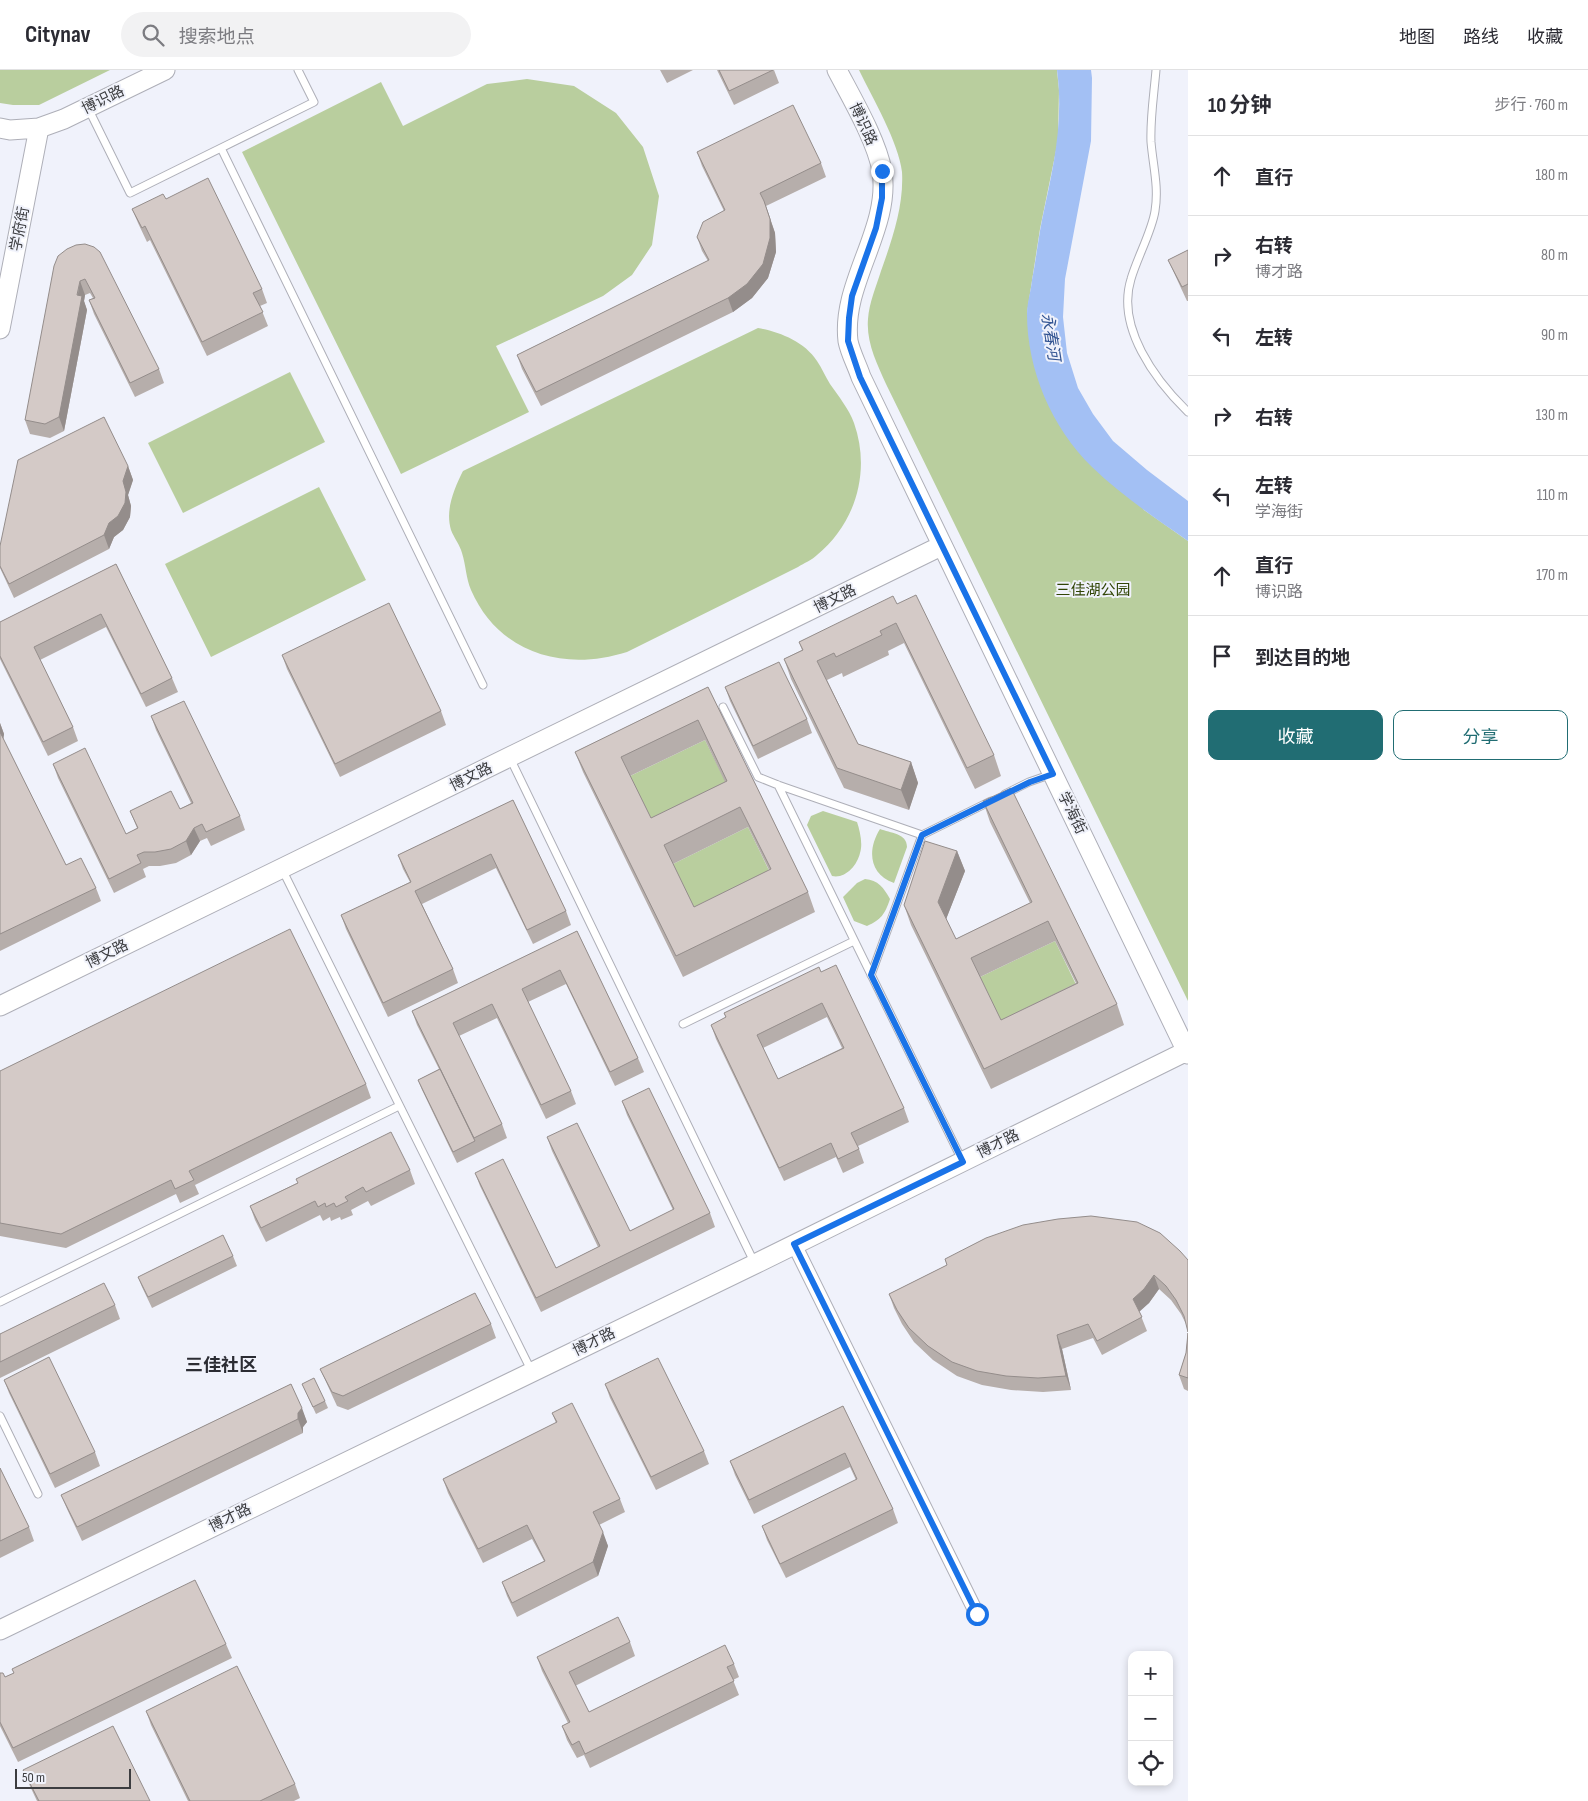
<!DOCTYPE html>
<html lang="zh">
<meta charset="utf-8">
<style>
body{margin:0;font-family:"Sofia Sans Condensed","Noto Sans SC",sans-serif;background:#f2f2f3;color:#2b2b33}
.controls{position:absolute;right:15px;bottom:15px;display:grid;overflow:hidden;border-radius:10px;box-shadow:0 2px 8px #0003}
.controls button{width:45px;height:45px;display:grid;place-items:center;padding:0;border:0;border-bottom:1px solid #e1e1e2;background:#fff;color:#2b2b33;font:25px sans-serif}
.scale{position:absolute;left:15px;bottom:12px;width:116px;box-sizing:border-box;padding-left:5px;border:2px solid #3c3d40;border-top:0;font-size:14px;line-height:18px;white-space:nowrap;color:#3c3d40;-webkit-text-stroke:4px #f0f2fb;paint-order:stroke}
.stop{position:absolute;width:15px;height:15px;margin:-11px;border:4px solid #1a73e8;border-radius:50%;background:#fff}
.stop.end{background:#1a73e8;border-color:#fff;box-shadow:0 1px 5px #0008}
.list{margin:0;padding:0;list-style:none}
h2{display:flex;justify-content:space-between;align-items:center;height:65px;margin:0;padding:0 20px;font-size:21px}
h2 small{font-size:16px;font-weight:400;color:#7c7c81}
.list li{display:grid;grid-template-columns:32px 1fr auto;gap:15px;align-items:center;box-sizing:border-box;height:80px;padding:0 20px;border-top:1px solid #e1e1e2}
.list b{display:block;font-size:19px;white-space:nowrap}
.list p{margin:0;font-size:16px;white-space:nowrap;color:#7c7c81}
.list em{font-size:16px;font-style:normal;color:#7c7c81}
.actions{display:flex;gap:10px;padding:15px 20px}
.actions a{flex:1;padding:11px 0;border:1px solid #216d73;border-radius:10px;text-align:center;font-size:18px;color:#216d73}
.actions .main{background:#216d73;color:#fff}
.icon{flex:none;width:28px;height:28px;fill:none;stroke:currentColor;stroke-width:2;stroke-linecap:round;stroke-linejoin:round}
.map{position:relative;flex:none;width:1188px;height:1731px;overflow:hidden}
header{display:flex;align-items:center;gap:30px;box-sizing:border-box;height:70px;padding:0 25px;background:#fff;border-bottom:1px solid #e1e1e2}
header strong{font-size:24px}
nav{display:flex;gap:28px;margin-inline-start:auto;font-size:18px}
.search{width:350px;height:45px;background:#f2f2f3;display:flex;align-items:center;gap:12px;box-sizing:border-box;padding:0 18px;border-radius:28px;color:#7c7c81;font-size:19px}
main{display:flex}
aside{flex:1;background:#fff}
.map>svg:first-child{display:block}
.green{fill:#b9ce9e}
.water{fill:#a3c0f4}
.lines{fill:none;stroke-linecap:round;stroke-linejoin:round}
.lane-casing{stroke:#aeafb8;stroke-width:9}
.street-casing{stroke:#aeafb8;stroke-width:16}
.secondary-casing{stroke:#aeafb8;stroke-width:21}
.lane{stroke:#fff;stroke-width:7}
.street{stroke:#fff;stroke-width:14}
.secondary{stroke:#fff;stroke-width:19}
.wall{fill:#b6aeab;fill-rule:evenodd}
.shaded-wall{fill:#948d8b}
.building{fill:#d4cac7;stroke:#948d8b;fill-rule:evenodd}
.route{stroke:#1a73e8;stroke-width:6}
.labels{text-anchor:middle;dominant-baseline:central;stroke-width:4;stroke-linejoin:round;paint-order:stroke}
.street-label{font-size:15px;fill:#3c3d40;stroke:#f0f2fb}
.park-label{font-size:15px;fill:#314506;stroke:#f0f2fb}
.water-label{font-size:16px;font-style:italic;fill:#325492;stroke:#f0f2fb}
.quarter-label{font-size:18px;font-weight:bold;fill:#2b2c33;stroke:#f0f2fb}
</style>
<header>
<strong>Citynav</strong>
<div class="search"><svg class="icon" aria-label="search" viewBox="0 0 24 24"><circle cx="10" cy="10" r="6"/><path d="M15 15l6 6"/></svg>搜索地点</div>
<nav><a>地图</a><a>路线</a><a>收藏</a></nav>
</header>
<main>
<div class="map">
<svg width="1188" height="1731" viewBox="0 0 1188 1731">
<rect width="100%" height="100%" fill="#f0f2fb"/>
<path class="green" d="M0,0H110L39,35H13L0,33Z
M859,0H1057L1059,20L1058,71L1040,159L1027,243L1144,440L1188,471V931L886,314C877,294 866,272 868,249C869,233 876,217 881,201C892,170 904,136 902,102C899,73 872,27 859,0Z
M527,9L574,16L616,43L643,77L659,126L652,175L632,205L603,226L496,276L529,342L401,404L242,82L381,12L403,56L487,14Z
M758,258C779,262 804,271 817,291C822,298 825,306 830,314C839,327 849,339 854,353C871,401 856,453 817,485C812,490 804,493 798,497L627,582C564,602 499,584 471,520C466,508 466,496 462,483C460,475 454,468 451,460C445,440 454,419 463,401Z
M290,302L325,372L183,443L148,373Z
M319,417L366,510L211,587L165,494Z
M705,670L735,731L658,768L628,707Z
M823,741L857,752C860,761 863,774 860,783C857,796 845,809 832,806L807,755L811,746Z
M748,757L778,819L702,857L671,795Z
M880,759C890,763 907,763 907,777L894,813C869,804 867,780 880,759Z
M865,809C878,810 884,818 890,829C885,844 881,850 867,856L854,851L843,827L857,813Z
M1055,871L1085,933L1008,970L978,908Z"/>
<path class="water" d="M1057,0H1091L1092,8L1091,71L1065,209L1063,247L1067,283L1078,318L1093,344L1113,371L1147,400L1188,431V471C1155,448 1121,425 1092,397C1052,358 1027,300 1027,244C1027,233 1031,221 1032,210C1036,190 1038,170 1042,150C1053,98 1064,54 1057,0Z"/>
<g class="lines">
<g class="lane-casing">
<path id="lane" d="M1156,0C1154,24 1150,49 1151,72C1153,96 1159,117 1155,141C1152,161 1137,188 1131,209C1116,257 1155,310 1188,342
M88,38L130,123L314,32L298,0
M221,78L483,615
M723,637L758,707L778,715L922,765L991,731
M510,688L755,1194
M778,715L962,1090
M1005,724L1029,712L1052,704
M282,799L532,1302
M871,905L922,765
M683,954L854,871
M0,1232L399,1036
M0,1346L38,1424"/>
</g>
<g class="street-casing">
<path id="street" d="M794,1174L977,1544"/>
</g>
<g class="secondary-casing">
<path id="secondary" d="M837,0C851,27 877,71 882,101C891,159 841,213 848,271C850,282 857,295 861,307L1188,984
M0,58L10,60L39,58L64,49L165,0
M0,259L39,58
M0,936L941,476
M0,1560L755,1194L1187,981"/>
</g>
<use href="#lane" class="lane"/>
<use href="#street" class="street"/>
<use href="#secondary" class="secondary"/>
</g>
<path class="wall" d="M660,0H693L667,13Z
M717,0H774L779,13L734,35Z
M697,82L821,93L826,107L766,136L775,163L776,182L768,208L752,228L733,242L541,336L522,299L517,285L708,191L702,181L697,167L724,141L702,96Z
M166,129L262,219L267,233L260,236L268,256L207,286L150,170L147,172L138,153L132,139Z
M67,179L159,299L164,313L135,327L94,244L89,230L93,228L90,223L85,225L84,231L87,240L64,361L50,368L30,364L25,350Z
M1188,180V231H1187L1174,203L1168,190Z
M128,396L133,410L128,425L131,436L130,447L123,460L114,467L109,479L14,528L0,498V476Z
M116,494L172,608L178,622L146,637L106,557L40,590L73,657L78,671L48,686L0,589V552Z
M897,534L994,685L1001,706L975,719L904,573L888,581L889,585L843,607L842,603L827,610L858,674L911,692L918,713L909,740L844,718L791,609L784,589L802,580L799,572Z
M282,585L441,641L446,655L340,707L287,599Z
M708,617L808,822L815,842L683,907L583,702L575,682ZM705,670L725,712L651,748L630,706ZM748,757L769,800L694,837L673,794Z
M725,617L807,649L812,663L758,689L730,631Z
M151,646L240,746L245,760L211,776L207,768L200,771L191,785L176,793L160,796H149L143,799L146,807L114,823L58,708L53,694L126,764L137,758L130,741L180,739L191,733L156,660Z
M0,653L4,664L3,669L66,795L96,818L101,831L0,881Z
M513,730L566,841L571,855L533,874L496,798L422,834L453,899L458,913L388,947L346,859L341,845L410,812L403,799L398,785Z
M983,731L1117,934L1124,955L991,1019L911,855L904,835L957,781L965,801L946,849L956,869L1030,833L990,752ZM1055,871L1076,913L1001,950L980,907Z
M577,861L638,988L644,1002L615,1016L566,914L528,932L571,1021L576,1034L546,1049L497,948L459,966L502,1054L507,1068L457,1093L422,1020L418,1010L439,999L417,955L412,941Z
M821,902L904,1038L909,1052L858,1076L864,1093L843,1103L836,1087L784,1111L716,969L711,955L726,948L724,943ZM827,947L842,978L778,1009L763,978Z
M0,1001L366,1014L371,1028L195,1115L199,1124L180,1133L176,1124L66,1178L0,1166Z
M622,1031L710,1143L715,1157L541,1242L480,1116L475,1103L556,1198L598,1177L552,1081L547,1067L630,1161L673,1140L627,1045Z
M410,1100L415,1114L371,1136L368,1131L351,1140L353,1145L341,1150L340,1147L331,1151L330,1147L323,1151L320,1145L266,1172L255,1150L250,1136L297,1113Z
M1160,1163L1186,1254L1181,1244L1171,1230L1159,1219L1149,1233L1139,1241L1147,1261L1102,1285L1093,1268L1062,1279L1071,1320L1043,1322L1011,1320L982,1315L957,1306L933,1290L914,1272L902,1254L894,1238L889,1224L947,1195L945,1189Z
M233,1186L237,1196L152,1238L142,1217L138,1207Z
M115,1235L120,1249L0,1308V1264Z
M491,1254L496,1268L348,1340L337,1336L326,1312L320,1299Z
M1188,1263V1321L1184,1319L1179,1305L1186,1283Z
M4,1310L95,1382L100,1396L55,1418L9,1323Z
M291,1314L307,1352L303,1357V1363L82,1471L67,1439L61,1425Z
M302,1314L325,1331L328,1338L316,1344Z
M605,1314L704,1381L709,1394L656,1420L610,1328Z
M843,1336L893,1439L898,1453L786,1508L767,1470L762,1456L856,1410L850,1397L754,1444L735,1405L730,1391Z
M552,1343L620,1429L625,1442L599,1455L608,1476L598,1506L517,1547L507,1526L502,1512L544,1491L532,1469L483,1493L448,1423L443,1409L556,1353Z
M0,1398L29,1457L34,1471L0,1488Z
M630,1572L635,1586L575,1616L589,1642L734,1594L739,1607L733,1610L739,1625L590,1698L584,1685L577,1688L567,1670L562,1656L568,1653L542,1601L537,1587Z
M226,1574L232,1588L18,1692L0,1656V1603L5,1607L14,1603L12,1599Z
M146,1641L295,1714L300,1728L294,1731H188L151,1655Z
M23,1700L150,1731H37L29,1714Z"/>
<path class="shaded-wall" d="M764,131L775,163L776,182L768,208L752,228L733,242L728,228Z
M80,211L85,225L84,231L87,240L64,361L59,347Z
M128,396L133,410L128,425L131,436L130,447L123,460L114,467L109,479L104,465Z
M0,653L4,664L3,671L0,664Z
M911,692L918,713L909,740L901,720Z
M194,758L200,771L191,785L186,771Z
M957,781L965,801L945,852L938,832Z
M1154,1205L1159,1219L1149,1233L1138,1243L1133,1229Z
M1057,1265L1062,1279L1071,1320L1066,1306Z
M302,1338L307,1352L303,1357V1363L298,1349V1343Z
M603,1462L608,1476L598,1506L593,1492Z"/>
<path class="building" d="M719,0H773L729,21Z
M793,35L821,93L760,123L764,131L770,149V168L763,194L747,214L728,228L536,322L517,285L709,190L697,167L703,152L725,140L697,82Z
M208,108L262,219L253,223L263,242L202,272L145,156L142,158L132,139L163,124L166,129Z
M85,174L94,177L100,182L159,299L130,313L89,230L95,228L85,209L80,211L77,225L82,226L59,347L45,354L25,350L54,196L58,186L67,179L76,175Z
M1188,180V214L1182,217L1168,190Z
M104,347L128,396L123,411L126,422L125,433L118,446L109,453L104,465L9,514L0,496V476L18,390Z
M116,494L172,608L141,624L101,544L34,577L73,657L43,672L0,586V552Z
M916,525L994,685L967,698L896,553L880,561L882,565L836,587L834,583L817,591L858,674L911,692L901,720L837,698L784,589L803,580L799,572L893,526L897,534Z
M389,533L441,641L335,694L282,585Z
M779,592L807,649L753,676L725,617Z
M708,617L808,822L676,886L575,682ZM698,650L727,711L651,748L621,687ZM740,737L771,799L694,837L664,775Z
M184,631L240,746L206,762L202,754L194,758L186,771L171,779L155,782H144L137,785L141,793L109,809L53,694L85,678L126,764L138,758L130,741L171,721L180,739L193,733L151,646Z
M0,662L66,795L81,788L96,818L0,864Z
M1011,718L1117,934L984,999L904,835L925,771L957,781L938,832L956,869L1032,832L983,731ZM1048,851L1078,913L1001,950L971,888Z
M513,730L566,841L527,860L491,784L415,821L453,899L383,933L341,845L411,812L398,785Z
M290,859L366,1014L189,1101L194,1110L175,1119L171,1110L61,1164L0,1153V1001Z
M577,861L638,988L610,1002L560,900L522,919L571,1021L541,1035L492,934L453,953L502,1054L474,1068L412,941Z
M836,895L904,1038L851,1063L859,1079L838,1089L831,1073L779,1098L711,955L726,947L724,943L819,897L821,902ZM822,933L844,978L778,1009L757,965Z
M440,999L475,1071L453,1082L418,1010Z
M649,1018L710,1143L536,1228L475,1103L503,1089L556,1198L600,1176L547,1067L577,1053L630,1161L674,1139L622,1031Z
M391,1062L410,1100L366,1122L363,1117L345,1127L348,1131L336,1137L334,1133L326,1137L325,1133L318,1137L315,1131L261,1158L250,1136L298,1113L296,1109Z
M1091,1146L1137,1152L1160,1163L1180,1181L1188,1190V1262L1184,1246L1176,1230L1166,1216L1154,1205L1144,1219L1133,1229L1142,1247L1097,1271L1088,1254L1057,1265L1066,1306L1038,1308L1006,1306L977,1301L952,1292L928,1276L909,1258L897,1240L889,1224L947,1195L945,1189L986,1168L1023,1155L1058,1149Z
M223,1165L233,1186L148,1227L138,1207Z
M104,1213L115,1235L0,1292V1264Z
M475,1223L491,1254L343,1326L332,1322L320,1299Z
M1188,1263V1308L1179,1305L1186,1283Z
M49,1287L95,1382L50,1404L4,1310Z
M658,1288L704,1381L651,1407L605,1314Z
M314,1308L325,1331L313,1337L302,1314Z
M291,1314L302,1338L298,1343V1349L77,1457L61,1425Z
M572,1333L620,1429L593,1442L603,1462L593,1492L512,1533L502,1512L545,1491L527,1455L478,1479L443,1409L557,1352L552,1343Z
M843,1336L893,1439L780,1494L762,1456L857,1409L845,1383L749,1430L730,1391Z
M0,1398L29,1457L0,1471Z
M195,1510L226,1574L13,1678L0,1652V1603H3L5,1607L14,1603L12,1599Z
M618,1547L630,1572L569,1602L589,1642L725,1575L734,1594L727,1597L734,1611L585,1684L579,1671L572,1675L562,1656L570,1652L537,1587Z
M237,1596L295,1714L260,1731H190L146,1641Z
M113,1656L150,1731H39L23,1700Z"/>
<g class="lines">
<path class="route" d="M882,101V128L876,158L852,226L849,248L848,271L860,307L1053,704L1030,712L922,765L871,905L963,1092L794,1174L977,1544"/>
</g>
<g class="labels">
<g class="street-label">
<text transform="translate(103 30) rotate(-26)">博识路</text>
<text transform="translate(863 54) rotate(65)">博识路</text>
<text transform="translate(20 159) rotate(-79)">学府街</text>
<text transform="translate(835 529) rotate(-26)">博文路</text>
<text transform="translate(471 707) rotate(-26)">博文路</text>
<text transform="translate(1072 743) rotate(64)">学海街</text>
<text transform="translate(107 884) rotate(-26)">博文路</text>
<text transform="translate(998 1074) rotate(-26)">博才路</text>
<text transform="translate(594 1272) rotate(-26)">博才路</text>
<text transform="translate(230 1448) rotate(-26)">博才路</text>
</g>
<g class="park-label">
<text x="1093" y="520">三佳湖公园</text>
</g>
<g class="water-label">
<text transform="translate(1050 267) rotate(81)">永春河</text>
</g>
<g class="quarter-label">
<text x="221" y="1295">三佳社区</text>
</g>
</g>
</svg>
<div class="controls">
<button>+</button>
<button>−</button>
<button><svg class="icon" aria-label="locate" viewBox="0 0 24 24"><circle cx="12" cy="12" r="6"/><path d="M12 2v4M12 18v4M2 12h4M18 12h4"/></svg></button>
</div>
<div class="scale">50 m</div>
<div class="stop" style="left:977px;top:1544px"></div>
<div class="stop end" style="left:882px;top:101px"></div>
</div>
<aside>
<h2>10 分钟<small>步行 · 760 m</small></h2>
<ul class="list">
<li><svg class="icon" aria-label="ahead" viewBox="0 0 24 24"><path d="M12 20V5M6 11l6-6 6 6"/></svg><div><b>直行</b></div><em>180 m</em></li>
<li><svg class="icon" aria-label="right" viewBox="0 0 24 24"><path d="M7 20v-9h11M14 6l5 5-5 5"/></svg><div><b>右转</b><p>博才路</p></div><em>80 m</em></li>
<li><svg class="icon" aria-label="left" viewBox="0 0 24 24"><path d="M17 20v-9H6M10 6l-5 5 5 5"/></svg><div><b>左转</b></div><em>90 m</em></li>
<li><svg class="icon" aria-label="right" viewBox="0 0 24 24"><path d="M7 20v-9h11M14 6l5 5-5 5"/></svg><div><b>右转</b></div><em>130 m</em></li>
<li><svg class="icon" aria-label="left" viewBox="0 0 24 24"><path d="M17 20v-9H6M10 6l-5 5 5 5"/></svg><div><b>左转</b><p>学海街</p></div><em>110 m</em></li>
<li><svg class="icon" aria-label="ahead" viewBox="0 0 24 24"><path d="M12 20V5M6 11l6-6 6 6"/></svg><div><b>直行</b><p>博识路</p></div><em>170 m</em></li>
<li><svg class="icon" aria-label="arrive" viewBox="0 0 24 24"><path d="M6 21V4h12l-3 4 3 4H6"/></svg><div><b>到达目的地</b></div></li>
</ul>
<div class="actions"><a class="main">收藏</a><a>分享</a></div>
</aside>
</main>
